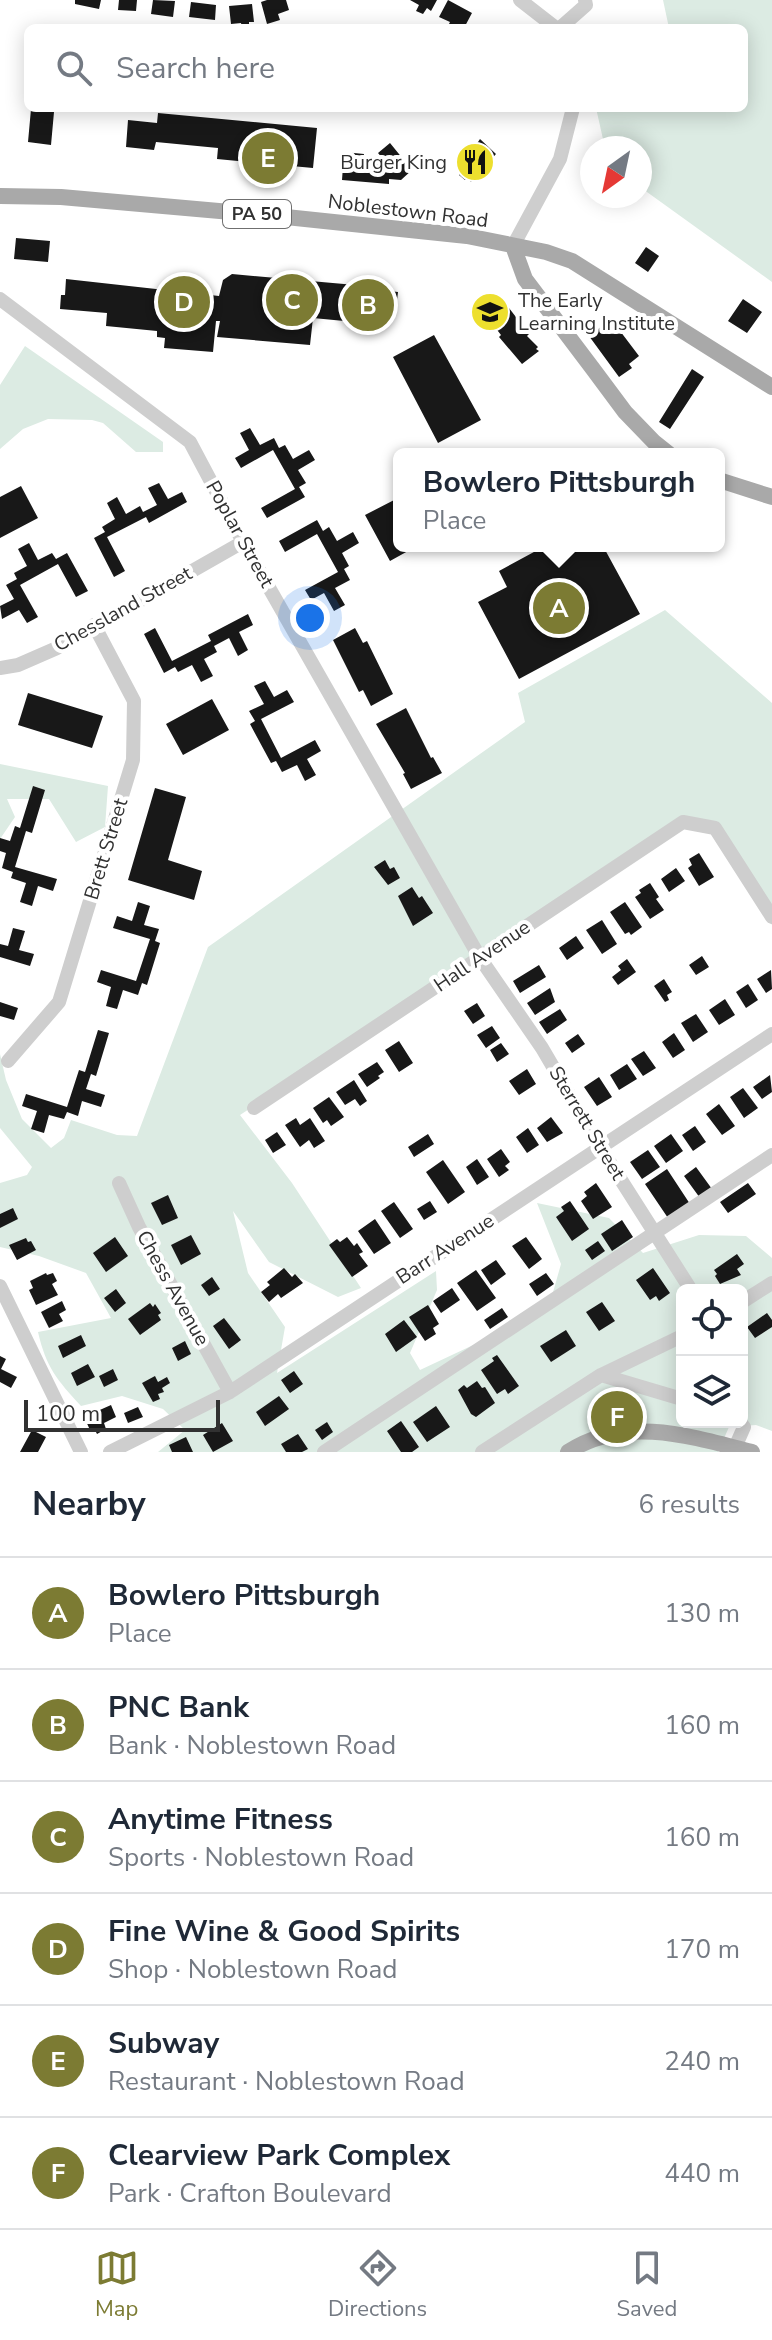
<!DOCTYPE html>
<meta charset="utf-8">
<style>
body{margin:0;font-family:"Nunito Sans",sans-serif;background:#f2f2f3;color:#1f2937}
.controls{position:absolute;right:24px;bottom:24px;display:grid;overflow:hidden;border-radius:12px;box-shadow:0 4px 20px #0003}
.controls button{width:72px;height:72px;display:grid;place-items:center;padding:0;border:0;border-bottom:2px solid #e0e1e3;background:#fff;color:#1f2937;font:40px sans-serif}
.compass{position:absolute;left:580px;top:136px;width:72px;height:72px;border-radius:50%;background:#fff;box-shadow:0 4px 20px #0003;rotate:213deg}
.scale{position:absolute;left:24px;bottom:20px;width:196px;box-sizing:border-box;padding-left:8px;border:4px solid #313131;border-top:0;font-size:22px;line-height:28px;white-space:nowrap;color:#313131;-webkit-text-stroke:6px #fff;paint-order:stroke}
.you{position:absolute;left:310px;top:618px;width:28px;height:28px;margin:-20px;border:6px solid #fff;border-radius:50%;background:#1a73e8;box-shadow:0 0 0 12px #1a73e833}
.badge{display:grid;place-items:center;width:52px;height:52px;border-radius:50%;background:#7c7b33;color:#fff;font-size:26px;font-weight:700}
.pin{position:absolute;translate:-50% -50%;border:4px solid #fff;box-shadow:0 2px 8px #0006}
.popup{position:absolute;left:393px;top:448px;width:332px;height:104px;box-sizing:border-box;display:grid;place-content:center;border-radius:12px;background:#fff;filter:drop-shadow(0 2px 6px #0005);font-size:26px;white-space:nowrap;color:#747a83}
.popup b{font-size:30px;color:#1f2937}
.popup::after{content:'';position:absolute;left:50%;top:100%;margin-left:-16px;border:16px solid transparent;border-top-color:#fff}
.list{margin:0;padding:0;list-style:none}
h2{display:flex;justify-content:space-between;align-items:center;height:104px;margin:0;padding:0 32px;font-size:34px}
h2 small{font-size:26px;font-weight:400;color:#747a83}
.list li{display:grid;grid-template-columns:52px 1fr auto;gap:24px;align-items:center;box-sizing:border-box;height:112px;padding:0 32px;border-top:2px solid #e0e1e3}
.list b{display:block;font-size:30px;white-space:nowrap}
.list p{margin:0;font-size:26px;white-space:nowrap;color:#747a83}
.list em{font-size:26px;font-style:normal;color:#747a83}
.icon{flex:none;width:44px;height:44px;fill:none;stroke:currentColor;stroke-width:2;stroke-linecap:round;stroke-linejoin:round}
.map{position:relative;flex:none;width:772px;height:1452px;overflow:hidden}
.search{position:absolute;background:#fff;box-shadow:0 4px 20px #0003;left:24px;right:24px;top:24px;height:88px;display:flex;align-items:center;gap:20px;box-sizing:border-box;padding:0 28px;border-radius:12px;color:#747a83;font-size:30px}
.sheet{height:776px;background:#fff}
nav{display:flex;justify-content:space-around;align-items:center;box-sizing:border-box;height:112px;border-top:2px solid #e0e1e3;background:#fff;font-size:22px;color:#747a83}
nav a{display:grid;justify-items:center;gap:4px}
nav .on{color:#7c7b33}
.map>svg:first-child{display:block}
.green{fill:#dcebe3;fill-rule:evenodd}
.building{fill:#181818}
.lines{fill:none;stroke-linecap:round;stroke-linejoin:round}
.minor{stroke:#cecece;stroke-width:14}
.major{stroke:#a9a9a9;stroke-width:16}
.labels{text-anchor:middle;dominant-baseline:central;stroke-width:8;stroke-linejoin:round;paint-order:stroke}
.shield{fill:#fff;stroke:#6f6f6f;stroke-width:2}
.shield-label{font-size:18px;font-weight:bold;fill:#313131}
.poi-label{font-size:20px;fill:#313131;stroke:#fff;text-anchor:end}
.street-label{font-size:20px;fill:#313131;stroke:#fff}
</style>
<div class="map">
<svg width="772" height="1452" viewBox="0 0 772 1452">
<rect width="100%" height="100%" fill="#fff"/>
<path class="green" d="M663,0H772V282L640,187V148H605L596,108H744V28H669Z
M25,346L163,442V452H136L103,423L92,420L48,419L23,429L0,449V385Z
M665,610L772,703V925L707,825L677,827L240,1115L292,1183L361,1288L338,1297L269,1262L233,1211L248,1273L285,1327L277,1373L436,1271L437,1290L410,1353L420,1370L548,1310L561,1264L537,1203L609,1218L643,1253L699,1235L746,1236L772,1258V1431L756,1425L729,1427L718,1452H158L185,1430L163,1409L122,1396L81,1406C57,1380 46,1367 38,1332L111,1318L86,1273L39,1256L0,1247V1183L27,1175L32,1167L0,1128V1054L6,1080L22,1119L51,1148L64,1138L71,1120L117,1135L137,1136L208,947L525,722L518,693ZM682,1290H742V1422H682Z
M0,764L108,786L105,827L76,842L49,799H7L15,817L0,839Z"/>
<path class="building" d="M75,0H101L99,9L75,4Z
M119,0H137L136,11L118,10Z
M153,0L175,1L173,17L151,14Z
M267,0H286L289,10L278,14L280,20L267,24L261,2Z
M410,0H437L431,11L427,8L423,14L416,11L419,5Z
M448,0L472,13L464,28L457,25L452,28L448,26L450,22L439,17Z
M191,2L216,5L215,20L189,17Z
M252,4L254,22H249V28H242L241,23L231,24L229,6Z
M31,109L54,112L51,145L28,142Z
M158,113L317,128L313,168L217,159L218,148L156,142L154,150L126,147L128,120L157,123Z
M480,139L496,154L483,168L486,170L480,176L478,174L471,182L467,178L465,180L459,175L461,173L458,170L462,166L459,163L464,158L466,160L478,147L476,145Z
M390,143L412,170L401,180L389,179V184L342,180L344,152L364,154L363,162L387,164L378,153Z
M16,238L50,241L48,262L14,259Z
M646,247L659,256L648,272L635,263Z
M232,274L389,288V291L398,292L397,300L389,299L386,325L313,318L310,345L217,337L220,321H216L213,352L164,348L165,338L157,337V331L106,326L107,313L60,309L61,295H65L66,279L219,296L223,280Z
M743,299L762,312L747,333L728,321Z
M509,308L529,334L527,336L538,347L536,349L539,351L522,364L499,337L501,335L491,322Z
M611,319L639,356L629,364L632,368L619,377L589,336Z
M434,335L481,420L438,443L393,357Z
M692,369L704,377L670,429L659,422Z
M250,428L260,445L274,438L279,448L285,445L293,459L309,450L315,460L298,470L306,483L299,487L305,497L267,518L261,508L295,489L273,450L241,468L235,458L249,450L240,433Z
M159,483L168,499L182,492L187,502L149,523L146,517L107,537L125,571L114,577L94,538L105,532L102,527L115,519L107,503L117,497L126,514L140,506L143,512L157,505L148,488Z
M21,486L38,518L0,538V497Z
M398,498L399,546H417L390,561L365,515Z
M317,520L323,531L329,527L337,541L353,532L359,543L342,553L349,566L344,569L350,580L335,588L345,605L334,611L324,593L311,600L305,590L338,572L317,534L285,552L279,541Z
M29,543L38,560L52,553L56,559L67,553L88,591L76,597L58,564L20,585L38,617L27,623L19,610L2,619L0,606L14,599L6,585L17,579L14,573L27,566L18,549Z
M545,546H552L556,555L572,546H603L640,614L519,679L478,602L507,587L499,571Z
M248,614L253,625L239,632L248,650L238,656L229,638L214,646L217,652L204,659L213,676L201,682L192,665L178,672L175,667L164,673L144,634L155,628L172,661L211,641L208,635Z
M355,628L363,643L367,641L393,694L371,706L363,690L359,692L333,640Z
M265,681L274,697L287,690L294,702L261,719L281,758L315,740L321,751L307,759L316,775L305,781L297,765L282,772L276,761L271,763L250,724L255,721L249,711L264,704L254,686Z
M28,693L103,716L92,748L18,725Z
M212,699L229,730L183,755L166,724Z
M406,708L431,758L433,757L442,773L411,789L403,774L405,773L376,724Z
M33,786L45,790L32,833L26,831L15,867L57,879L53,891L38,886L32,906L20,902L26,883L11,878L13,872L2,868L6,853L0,851V838L10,841L15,826L20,828Z
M155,788L186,797L168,860L202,871L194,900L128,880Z
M699,853L714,877L699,886L688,868L692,865L689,859Z
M385,860L390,869L394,867L400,878L388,885L374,867Z
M676,868L685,881L669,892L661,879Z
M650,883L659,897L656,899L664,910L650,919L635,897L641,893L639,890Z
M412,887L419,898L422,896L433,913L413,926L398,896Z
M138,902L150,906L144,925L159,929L155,941L160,943L147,985L142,983L138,995L123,990L117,1009L106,1006L111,987L97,982L101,970L136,981L150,939L113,928L117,916L132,921Z
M625,902L642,927L631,935L629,932L625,934L610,912Z
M602,920L617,944L602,954L586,930Z
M13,928L25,931L19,950L34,954L30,966L0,957V944L8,946Z
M576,936L584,948L567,960L559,948Z
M702,956L709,967L696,975L689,965Z
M627,959L636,972L618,985L612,977L621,970L618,966Z
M539,965L546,977L520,993L513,981Z
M771,970L772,989L766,993L757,979Z
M664,979L672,992L667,995L669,1000L665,1002L654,986Z
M748,984L758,1000L746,1008L736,992Z
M550,988L555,1002L535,1015L527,1003Z
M725,999L735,1015L719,1025L709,1010Z
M0,1002L18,1008L14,1020L0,1016Z
M477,1003L485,1016L473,1024L464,1011Z
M560,1009L567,1020L547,1034L539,1022Z
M696,1014L708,1032L693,1042L681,1023Z
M492,1026L500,1038L486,1048L477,1035Z
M98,1030L109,1033L96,1076L91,1074L86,1089L105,1095L101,1107L82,1101L78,1116L67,1112L64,1119L49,1115L44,1133L31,1129L37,1111L22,1106L26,1094L67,1107L79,1070L85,1072Z
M674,1033L685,1050L673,1058L662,1042Z
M578,1034L585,1044L572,1053L565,1043Z
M399,1041L413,1063L399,1072L385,1050Z
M501,1043L509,1054L497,1062L490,1050Z
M644,1051L656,1068L643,1076L631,1059Z
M377,1062L384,1072L378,1076L380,1078L367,1087L358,1074Z
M627,1064L637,1079L619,1090L610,1075Z
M527,1069L536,1084L519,1095L509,1081Z
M770,1075L772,1092L762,1099L753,1087Z
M599,1077L612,1097L597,1106L584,1087Z
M354,1080L367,1101L360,1106L355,1099L345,1105L336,1092Z
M743,1088L758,1108L744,1118L730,1097Z
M329,1097L344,1117L331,1126L327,1120L323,1123L313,1108Z
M719,1104L735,1126L722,1135L706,1114Z
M551,1117L563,1133L547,1142L537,1128Z
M296,1118L300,1125L310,1118L325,1141L314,1148L309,1140L300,1147L285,1125Z
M695,1126L706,1142L693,1151L682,1135Z
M528,1128L539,1145L527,1153L516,1137Z
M277,1132L286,1145L273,1153L265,1140Z
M428,1134L434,1144L414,1157L408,1147Z
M671,1134L683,1151L666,1163L654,1146Z
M501,1149L510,1162L505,1166L509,1170L499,1177L487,1159Z
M648,1150L660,1167L642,1179L630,1162Z
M477,1159L489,1177L477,1185L466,1167Z
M443,1160L465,1192L448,1204L426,1172Z
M696,1167L712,1189L700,1198L684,1176Z
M667,1169L690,1204L668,1218L645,1184Z
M596,1183L612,1207L593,1219L581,1201L587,1196L584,1192Z
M748,1183L756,1194L728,1213L720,1202Z
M168,1195L178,1218L162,1225L151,1203Z
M430,1201L437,1212L424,1220L417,1209Z
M570,1201L589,1229L572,1241L556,1217L564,1211L561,1207Z
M394,1202L413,1229L400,1238L381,1211Z
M13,1208L18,1219L0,1228V1214Z
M375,1219L391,1243L374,1254L358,1231Z
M622,1220L633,1237L612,1251L601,1234Z
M191,1235L201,1254L181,1265L171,1245Z
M115,1237L128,1256L106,1272L93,1253Z
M347,1237L354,1246L357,1243L363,1252L359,1254L368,1266L352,1277L329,1245L337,1239L340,1242Z
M526,1237L542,1259L529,1269L512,1246Z
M26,1238L28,1242L31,1241L36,1250L17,1260L9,1245Z
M598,1241L605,1251L592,1260L585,1250Z
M737,1254L744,1264L737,1269L741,1275L720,1284L715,1276L717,1274L714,1270Z
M496,1260L506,1274L491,1285L481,1270Z
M284,1268L292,1277L295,1274L303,1283L281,1298L278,1294L269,1302L261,1292L270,1285L267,1282Z
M653,1268L670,1293L659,1301L656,1296L650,1300L636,1280Z
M476,1270L496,1298L477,1311L457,1283Z
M46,1273L47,1275L53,1273L57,1281L52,1284L58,1295L36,1305L29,1290L33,1288L30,1281Z
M546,1273L554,1284L537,1296L529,1284Z
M212,1277L220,1289L209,1296L201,1285Z
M452,1288L460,1300L441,1313L433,1301Z
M116,1289L126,1303L115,1312L104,1298Z
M62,1301L66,1310L59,1314L63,1321L49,1328L41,1312Z
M602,1302L615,1321L599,1331L586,1312Z
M150,1303L153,1307L155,1304L161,1313L158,1315L161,1320L140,1335L128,1319Z
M428,1305L439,1324L433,1328L436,1334L425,1341L409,1317Z
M502,1308L508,1317L490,1329L484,1320Z
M767,1313L772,1320V1327L755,1338L747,1327Z
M224,1318L241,1340L229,1349L213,1326Z
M404,1320L417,1337L396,1352L385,1334Z
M566,1330L576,1346L551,1362L540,1346Z
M81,1335L86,1346L63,1358L58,1346Z
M185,1341L191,1354L178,1361L172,1348Z
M497,1355L519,1386L508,1394L505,1389L497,1394L481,1370L494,1361L492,1358Z
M0,1356L6,1359L1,1369L17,1377L11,1388L0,1382Z
M88,1364L95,1377L77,1386L71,1373Z
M113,1369L118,1380L104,1387L99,1376Z
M294,1371L303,1384L290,1393L281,1380Z
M155,1376L158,1382L167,1377L170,1383L162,1388L164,1392L158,1394L160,1399L153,1402L142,1383Z
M477,1381L482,1388L485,1387L495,1403L476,1417L471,1414L458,1390L464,1385L467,1388Z
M279,1396L289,1409L265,1426L256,1412Z
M111,1405L116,1417L104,1423L106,1429L97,1434L94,1428L90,1430L84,1417Z
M436,1406L450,1427L427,1442L413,1422Z
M138,1407L143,1417L128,1423L124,1413Z
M401,1421L419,1447L412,1452H401L387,1431Z
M327,1422L333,1432L322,1440L315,1430Z
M222,1423L233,1441L213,1452L203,1435Z
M32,1430L46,1437L38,1452H20Z
M298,1434L308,1449L302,1452H286L281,1444Z
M186,1437L193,1452H172L169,1445Z"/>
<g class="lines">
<path class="minor" d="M520,0L556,28
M560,28L586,5L585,0
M513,246L560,159L573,108
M0,299L190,442L243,542L480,958L542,1048L600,1147L691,1290
M0,668L18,665L57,648L243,542
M8,1061L59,1002L133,760L134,701L94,625
M254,1108L683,822L715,828L772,917
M119,1183L139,1227L230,1392
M0,1286L81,1452
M742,1302L772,1283
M601,1375L682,1399
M110,1452L230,1392L772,1034
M324,1452L772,1155
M482,1452L601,1375L682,1336
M733,1452L744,1427L740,1422"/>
<path class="major" d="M0,196L61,197L286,217L467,236L546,252L572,261L772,387
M513,246L525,279L593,369L625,412L654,442L669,454
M719,480L772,497
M568,1452C624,1415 691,1436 752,1452"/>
</g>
<defs>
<g id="restaurant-disc" transform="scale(2)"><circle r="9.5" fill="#eddf2e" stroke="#fff"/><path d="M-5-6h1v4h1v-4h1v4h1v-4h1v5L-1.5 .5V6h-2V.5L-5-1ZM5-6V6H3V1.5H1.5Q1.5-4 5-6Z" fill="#111"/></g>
<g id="school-disc" transform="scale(2)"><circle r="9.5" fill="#eddf2e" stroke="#fff"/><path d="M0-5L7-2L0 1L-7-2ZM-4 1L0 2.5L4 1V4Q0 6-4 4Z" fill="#111"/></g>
</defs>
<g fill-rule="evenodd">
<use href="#restaurant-disc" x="475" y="162"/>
<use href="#school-disc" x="490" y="312"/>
</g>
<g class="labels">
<rect class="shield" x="223" y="200" width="68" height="28" rx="6"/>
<g class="shield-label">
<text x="257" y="214">PA 50</text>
</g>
<g class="poi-label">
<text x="447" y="162">Burger King</text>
<text x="518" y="300" text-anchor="start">The Early<tspan x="518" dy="23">Learning Institute</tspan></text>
</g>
<g class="street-label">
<text transform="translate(408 211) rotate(7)">Noblestown Road</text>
<text transform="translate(240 534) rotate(61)">Poplar Street</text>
<text transform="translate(123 609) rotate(-29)">Chessland Street</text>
<text transform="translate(106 849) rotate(-73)">Brett Street</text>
<text transform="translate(482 956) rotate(-34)">Hall Avenue</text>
<text transform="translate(587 1123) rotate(59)">Sterrett Street</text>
<text transform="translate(445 1249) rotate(-33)">Barr Avenue</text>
<text transform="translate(173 1288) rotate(61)">Chess Avenue</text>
</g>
</g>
</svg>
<div class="controls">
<button><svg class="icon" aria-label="locate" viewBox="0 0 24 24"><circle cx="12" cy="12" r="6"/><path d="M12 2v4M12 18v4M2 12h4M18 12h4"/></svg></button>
<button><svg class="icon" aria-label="layers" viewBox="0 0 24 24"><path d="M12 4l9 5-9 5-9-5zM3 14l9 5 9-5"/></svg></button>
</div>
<svg class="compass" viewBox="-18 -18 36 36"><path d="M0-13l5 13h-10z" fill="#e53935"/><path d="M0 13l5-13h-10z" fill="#747a83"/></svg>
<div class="scale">100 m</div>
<div class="you"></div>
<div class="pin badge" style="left:559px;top:608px">A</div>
<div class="popup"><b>Bowlero Pittsburgh</b>Place</div>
<div class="pin badge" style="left:368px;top:305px">B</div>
<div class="pin badge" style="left:292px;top:300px">C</div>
<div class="pin badge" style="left:184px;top:302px">D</div>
<div class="pin badge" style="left:268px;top:158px">E</div>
<div class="pin badge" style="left:617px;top:1417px">F</div>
<div class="search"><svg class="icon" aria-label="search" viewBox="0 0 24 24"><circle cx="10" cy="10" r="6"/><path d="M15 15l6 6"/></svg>Search here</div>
</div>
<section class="sheet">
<h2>Nearby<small>6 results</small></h2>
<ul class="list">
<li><span class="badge">A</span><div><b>Bowlero Pittsburgh</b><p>Place</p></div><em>130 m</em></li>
<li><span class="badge">B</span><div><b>PNC Bank</b><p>Bank · Noblestown Road</p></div><em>160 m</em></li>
<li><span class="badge">C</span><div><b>Anytime Fitness</b><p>Sports · Noblestown Road</p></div><em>160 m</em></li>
<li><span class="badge">D</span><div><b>Fine Wine &amp; Good Spirits</b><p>Shop · Noblestown Road</p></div><em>170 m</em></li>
<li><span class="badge">E</span><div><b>Subway</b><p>Restaurant · Noblestown Road</p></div><em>240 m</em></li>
<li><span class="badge">F</span><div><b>Clearview Park Complex</b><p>Park · Crafton Boulevard</p></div><em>440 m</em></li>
</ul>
</section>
<nav>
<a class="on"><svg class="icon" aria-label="map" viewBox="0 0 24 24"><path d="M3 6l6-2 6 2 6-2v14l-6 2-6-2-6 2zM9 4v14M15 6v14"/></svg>Map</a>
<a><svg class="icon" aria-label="directions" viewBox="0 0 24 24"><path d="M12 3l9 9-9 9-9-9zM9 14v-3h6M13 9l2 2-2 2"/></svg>Directions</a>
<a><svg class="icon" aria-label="saved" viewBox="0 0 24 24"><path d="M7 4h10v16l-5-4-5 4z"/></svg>Saved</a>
</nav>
